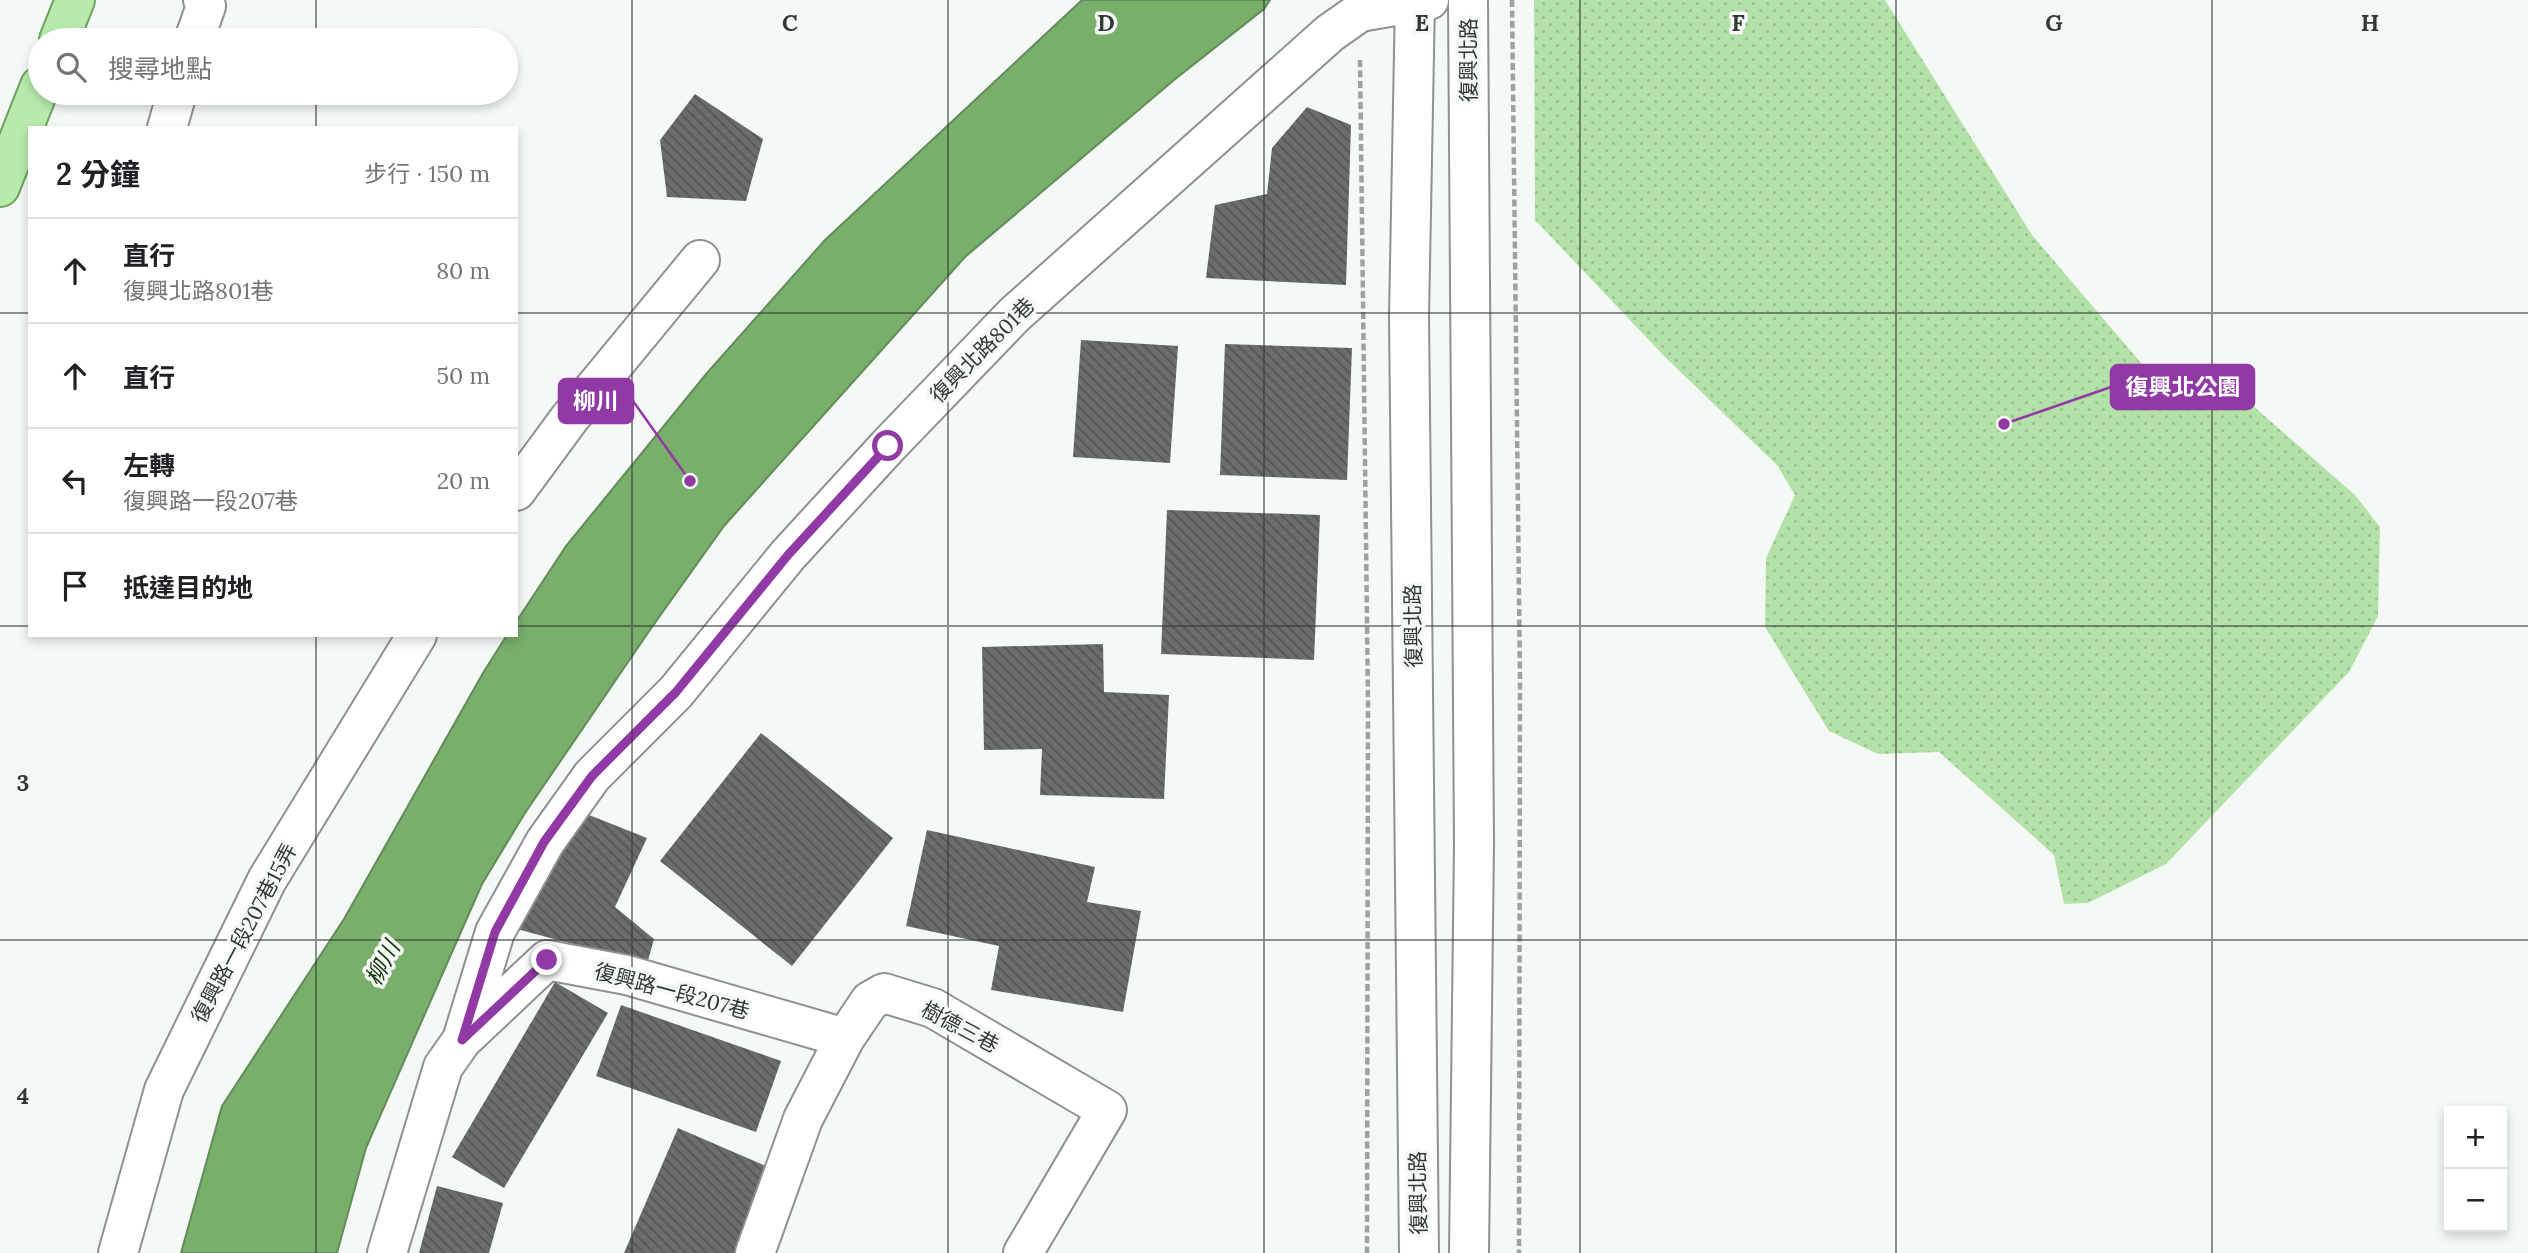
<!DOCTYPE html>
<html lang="zh-TW">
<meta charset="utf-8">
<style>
body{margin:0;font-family:Lora,"Noto Sans TC",serif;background:#f2f2f2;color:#202124}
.controls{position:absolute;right:21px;bottom:21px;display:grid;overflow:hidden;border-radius:0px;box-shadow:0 4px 10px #0003}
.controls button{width:63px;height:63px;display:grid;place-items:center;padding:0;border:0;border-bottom:2px solid #e0e0e0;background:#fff;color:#202124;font:35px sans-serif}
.stop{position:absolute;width:21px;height:21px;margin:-16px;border:5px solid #9139a5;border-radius:50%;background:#fff}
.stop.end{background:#9139a5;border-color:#fff;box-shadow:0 2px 7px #0008}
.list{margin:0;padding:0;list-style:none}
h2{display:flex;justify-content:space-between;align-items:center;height:91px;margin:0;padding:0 28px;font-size:30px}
h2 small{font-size:23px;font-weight:400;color:#757577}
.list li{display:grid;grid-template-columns:46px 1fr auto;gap:21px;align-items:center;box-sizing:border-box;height:105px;padding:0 28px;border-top:2px solid #e0e0e0}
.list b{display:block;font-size:26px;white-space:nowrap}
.list p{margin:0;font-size:23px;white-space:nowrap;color:#757577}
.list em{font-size:23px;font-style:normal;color:#757577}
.icon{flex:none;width:38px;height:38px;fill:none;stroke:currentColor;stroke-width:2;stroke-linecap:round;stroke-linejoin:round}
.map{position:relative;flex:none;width:2528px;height:1253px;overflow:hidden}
.search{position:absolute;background:#fff;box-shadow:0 4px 10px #0003;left:28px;top:28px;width:490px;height:77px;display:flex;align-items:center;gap:18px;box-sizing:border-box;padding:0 24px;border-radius:38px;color:#757577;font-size:26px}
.panel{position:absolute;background:#fff;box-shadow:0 4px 10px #0003;left:28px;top:126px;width:490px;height:511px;border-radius:0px}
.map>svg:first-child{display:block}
.park{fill:url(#park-dots)}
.water{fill:#78af6b;stroke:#648b5b;stroke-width:2}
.building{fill:url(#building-back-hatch)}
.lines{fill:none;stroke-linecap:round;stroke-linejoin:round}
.minor-casing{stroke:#8e918e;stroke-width:42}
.major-casing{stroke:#6ba25f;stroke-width:42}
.path{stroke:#9ea19e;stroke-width:4.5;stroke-dasharray:7 3.5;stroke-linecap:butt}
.minor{stroke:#fff;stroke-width:38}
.major{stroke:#b8eaac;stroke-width:38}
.route{stroke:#9139a5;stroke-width:9}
.grid{fill:none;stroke:#353735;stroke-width:2;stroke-opacity:0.55}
.labels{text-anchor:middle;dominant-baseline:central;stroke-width:7;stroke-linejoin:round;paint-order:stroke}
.street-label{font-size:21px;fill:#353735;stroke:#f5f9f5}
.water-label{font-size:23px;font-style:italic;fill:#0f3405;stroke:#f5f9f5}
.grid-label{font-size:23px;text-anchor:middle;font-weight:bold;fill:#353735;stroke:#f5f9f5;stroke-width:7;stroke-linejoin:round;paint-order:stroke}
.leader{fill:none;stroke:#9139a5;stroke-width:2.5}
.callout-dot{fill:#9139a5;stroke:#f5f9f5;stroke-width:2.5}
.callout{fill:#9139a5;stroke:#9139a5;stroke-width:2.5}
.callout-label{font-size:23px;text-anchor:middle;font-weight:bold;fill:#fff}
</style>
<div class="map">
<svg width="2528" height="1253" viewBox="0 0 2528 1253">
<defs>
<pattern id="park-dots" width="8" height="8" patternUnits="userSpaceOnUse" patternTransform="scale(1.75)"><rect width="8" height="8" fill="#b2e2a7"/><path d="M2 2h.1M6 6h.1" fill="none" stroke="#9ac290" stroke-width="1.8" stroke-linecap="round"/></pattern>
<pattern id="building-back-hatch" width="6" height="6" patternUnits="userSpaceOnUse" patternTransform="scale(1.75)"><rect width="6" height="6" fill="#6a6d6a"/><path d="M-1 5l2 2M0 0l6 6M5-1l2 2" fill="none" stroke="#545654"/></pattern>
</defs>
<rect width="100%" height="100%" fill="#f5f9f5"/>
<path class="park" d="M1534,0H1885L2032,235L2158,383H2227L2355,495L2380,527L2378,616L2349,672L2166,864L2088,903L2064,904L2054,855L1939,752L1878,754L1829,731L1765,627L1766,558L1795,495L1777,465L1664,356L1535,220Z"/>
<path class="water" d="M1082,0H1270L1264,9L1174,80L965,257L724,526L652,627L525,813L482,884L366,1148L337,1253H181L222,1106L344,919L483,673L507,635H516V622L566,546L707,373L825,240Z"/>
<path class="building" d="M695,94L763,139L746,201L667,197L660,140Z
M1307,107L1351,125L1346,285L1206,278L1215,205L1267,194L1272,148Z
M1081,340L1178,346L1170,463L1073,457Z
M1225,344L1352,348L1347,480L1220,475Z
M1167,510L1320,515L1314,660L1161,654Z
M1103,644L1104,692L1169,695L1164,799L1040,795L1042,749L984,750L982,647Z
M761,733L893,838L792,966L660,861Z
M579,811L647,838L615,907L654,939L647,964L513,928Z
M927,830L1095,867L1087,902L1141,911L1123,1012L991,990L999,946L906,926Z
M555,982L608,1013L504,1188L452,1157Z
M621,1005L781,1061L756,1132L596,1076Z
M678,1128L777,1171L742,1253H624Z
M437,1186L503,1203L489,1253H419Z"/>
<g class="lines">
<g class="minor-casing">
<path id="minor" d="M1415,0L1409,317L1419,1253
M1468,0L1474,844L1469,1253
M194,40L206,6L203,0
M167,128L177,93
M516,491L569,419L700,260
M462,1040L495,932L545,842L592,776L676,692L788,555L888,446L1014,315L1330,33L1360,12L1429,0
M118,1253L164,1090L267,880L417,635
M387,1253L443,1067L462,1040L547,960L627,975L845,1038
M755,1253L803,1119L845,1038L870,1001L884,993L933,1008L1107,1110L1023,1253"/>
</g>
<g class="major-casing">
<path id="major" d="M59,40L75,0
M0,187L40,86"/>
</g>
<path class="path" d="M1512,0L1520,680L1519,1253
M1360,60L1368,701L1367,1253"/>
<use href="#minor" class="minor"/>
<use href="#major" class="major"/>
</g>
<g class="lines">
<path class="route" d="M547,960L462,1040L495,932L544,842L592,776L676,692L788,555L888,446"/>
</g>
<path class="grid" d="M316,0V40M632,0V1253M948,0V1253M1264,0V1253M1580,0V1253M1896,0V1253M2212,0V1253M316,93V128M0,313H30M516,313H2528M0,626H30M516,626H2528M316,635V1253M0,940H2528"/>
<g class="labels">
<g class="street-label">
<text transform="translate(1468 60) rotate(-90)">復興北路</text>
<text transform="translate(982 350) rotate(-45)">復興北路801巷</text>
<text transform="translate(1413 626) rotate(-91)">復興北路</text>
<text transform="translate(244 933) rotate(-62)">復興路一段207巷15弄</text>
<text transform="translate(672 991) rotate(15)">復興路一段207巷</text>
<text transform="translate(960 1027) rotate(28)">樹德三巷</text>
<text transform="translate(1418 1193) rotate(-91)">復興北路</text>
</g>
<g class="water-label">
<text transform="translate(382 963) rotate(-62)">柳川</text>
</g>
</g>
<g class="grid-label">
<text x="790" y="31">C</text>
<text x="1106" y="31">D</text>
<text x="1422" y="31">E</text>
<text x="1738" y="31">F</text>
<text x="2054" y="31">G</text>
<text x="2370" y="31">H</text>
<text x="23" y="791">3</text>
<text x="23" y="1104">4</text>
</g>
<path class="leader" d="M2004 424L2111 387M690 481L633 401"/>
<g class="callout-dot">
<circle cx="2004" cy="424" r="7"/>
<circle cx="690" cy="481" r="7"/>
</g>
<g class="callout">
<rect x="2111" y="365" width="143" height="44" rx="7"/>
<rect x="559" y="379" width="74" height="44" rx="7"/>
</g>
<g class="callout-label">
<text x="2183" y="395">復興北公園</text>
<text x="596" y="409">柳川</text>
</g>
</svg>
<div class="controls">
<button>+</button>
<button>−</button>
</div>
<div class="stop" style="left:888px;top:446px"></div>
<div class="stop end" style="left:547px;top:960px"></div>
<div class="search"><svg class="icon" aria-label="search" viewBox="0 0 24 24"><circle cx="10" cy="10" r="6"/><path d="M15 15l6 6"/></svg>搜尋地點</div>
<section class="panel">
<h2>2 分鐘<small>步行 · 150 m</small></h2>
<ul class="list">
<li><svg class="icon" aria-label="ahead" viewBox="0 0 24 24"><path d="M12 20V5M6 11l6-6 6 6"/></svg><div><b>直行</b><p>復興北路801巷</p></div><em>80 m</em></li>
<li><svg class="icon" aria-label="ahead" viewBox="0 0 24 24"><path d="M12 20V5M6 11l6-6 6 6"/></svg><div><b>直行</b></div><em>50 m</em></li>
<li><svg class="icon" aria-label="left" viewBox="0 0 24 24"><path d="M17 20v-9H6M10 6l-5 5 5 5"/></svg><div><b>左轉</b><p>復興路一段207巷</p></div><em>20 m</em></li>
<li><svg class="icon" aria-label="arrive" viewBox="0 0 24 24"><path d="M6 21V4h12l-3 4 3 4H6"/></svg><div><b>抵達目的地</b></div></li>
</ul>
</section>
</div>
